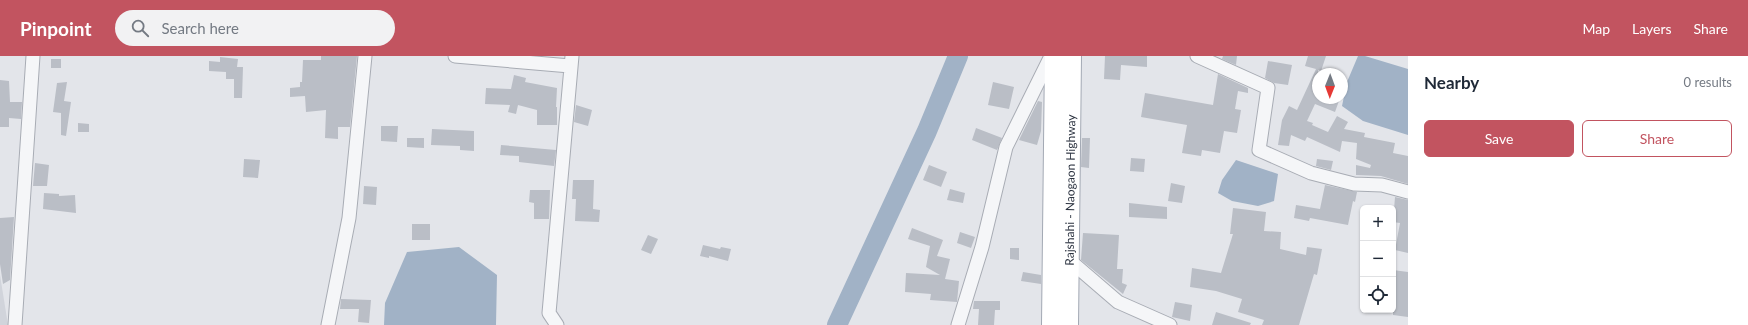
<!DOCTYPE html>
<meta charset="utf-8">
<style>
body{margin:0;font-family:Lato,sans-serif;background:#f2f2f3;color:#1f2937}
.controls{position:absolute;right:12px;bottom:12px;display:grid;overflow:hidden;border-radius:6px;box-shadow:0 1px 3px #0004}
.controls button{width:36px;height:36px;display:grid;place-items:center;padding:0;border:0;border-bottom:1px solid #e0e1e3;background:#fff;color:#1f2937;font:20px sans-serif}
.compass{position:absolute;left:1312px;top:12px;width:36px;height:36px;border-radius:50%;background:#fff;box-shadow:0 1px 3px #0004;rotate:181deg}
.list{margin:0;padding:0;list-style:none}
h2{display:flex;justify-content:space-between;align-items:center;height:52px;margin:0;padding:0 16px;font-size:17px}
h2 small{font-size:13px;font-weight:400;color:#747a83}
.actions{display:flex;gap:8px;padding:12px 16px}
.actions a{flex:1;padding:9px 0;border:1px solid #c25460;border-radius:6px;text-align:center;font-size:14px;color:#c25460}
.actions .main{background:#c25460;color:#fff}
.icon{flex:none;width:22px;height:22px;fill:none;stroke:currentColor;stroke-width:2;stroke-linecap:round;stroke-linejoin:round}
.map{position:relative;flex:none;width:1408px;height:269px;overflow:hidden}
header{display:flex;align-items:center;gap:24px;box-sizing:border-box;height:56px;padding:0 20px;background:#c25460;color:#fff}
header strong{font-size:19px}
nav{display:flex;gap:22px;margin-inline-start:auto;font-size:14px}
.search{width:280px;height:36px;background:#f2f2f3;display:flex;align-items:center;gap:10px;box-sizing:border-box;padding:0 14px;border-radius:22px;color:#747a83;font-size:15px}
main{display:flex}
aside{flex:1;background:#fff}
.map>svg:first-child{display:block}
.built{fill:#d1d4db}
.water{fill:#a1b2c6}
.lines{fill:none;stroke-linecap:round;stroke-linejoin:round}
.river{stroke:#a1b2c6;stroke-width:20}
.building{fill:#babec6}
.street-casing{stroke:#a8acb4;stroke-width:15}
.primary-casing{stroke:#a3a9b4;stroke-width:22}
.street{stroke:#f5f6f8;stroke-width:13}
.primary{stroke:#fff;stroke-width:20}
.labels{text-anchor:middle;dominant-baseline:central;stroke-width:3;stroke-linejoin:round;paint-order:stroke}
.street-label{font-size:12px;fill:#2c3340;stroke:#f2f4f7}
</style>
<header>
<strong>Pinpoint</strong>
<div class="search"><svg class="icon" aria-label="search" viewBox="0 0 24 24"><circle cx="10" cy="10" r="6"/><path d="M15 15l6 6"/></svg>Search here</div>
<nav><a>Map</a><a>Layers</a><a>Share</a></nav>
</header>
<main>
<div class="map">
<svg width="1408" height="269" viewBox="0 0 1408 269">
<rect width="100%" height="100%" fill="#e3e5ea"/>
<path class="built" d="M0,219L8,269H0Z"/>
<path class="water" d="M1358,0H1365L1408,13V79L1363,65L1342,50L1347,26Z
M1236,104L1278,118L1274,145L1258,150L1232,145L1218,137L1222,124Z
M459,191L497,219L496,269H384L385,247L407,196Z"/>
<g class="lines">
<path class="river" d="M837,269L927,75L958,0"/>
</g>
<path class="building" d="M321,0H357L350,71H338V83L325,82L326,54L306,56L305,40L290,41V32L300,31V26H302L303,4H321Z
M1105,0H1147V11L1121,9L1120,24L1104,23Z
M1223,0H1237L1236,9L1222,3Z
M1308,0H1326L1321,15L1318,14V42H1340L1335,56L1315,48L1307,65L1313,67L1312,69L1328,76L1337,60L1348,66L1344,73L1365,77L1364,81L1395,87L1393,97L1408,100V128L1381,120L1356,119V109L1370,112L1371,109L1356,103L1357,87L1342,85L1340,96L1307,81L1305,85L1291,79L1289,90L1278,89L1282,64L1289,50L1297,54L1316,13L1305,10Z
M220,1L238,3L237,11H243L242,42H234V23H226V16L209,15V5L220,6Z
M51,3H61V12H51Z
M1268,5L1292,9L1288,29L1274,27L1265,22Z
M1218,18L1248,32V37L1238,35L1235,53L1241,54L1237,77L1224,75L1220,97L1202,94L1201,100L1182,97L1187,69L1141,61L1145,37L1213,49Z
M514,19L526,22L525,26L557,32L556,51H557V69H537V54L518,49L516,58L508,56L510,49L485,48L486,32L511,33Z
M0,24L9,25L10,46H22L21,63L9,62V71H0Z
M67,26L64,45L71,46L66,80L61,79V57L53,56L57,27Z
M993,26L1014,31L1009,53L988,49Z
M1038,45L1042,46L1041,75L1037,89L1019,84Z
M576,49L592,54L588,70L574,66Z
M78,67L89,68V76H78Z
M381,70H398L397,86L381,85Z
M976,72L1002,82L997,94L972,84Z
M432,73L474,75V95L460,94V90L431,89Z
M407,82H424V92L407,91Z
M1082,82H1090L1089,112L1081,111Z
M501,89L556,94L554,110L519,106V100L500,99Z
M1131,102L1145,103L1144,116L1130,115Z
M244,103L260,104L258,122L243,121Z
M1317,103L1333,105L1331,114L1316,110Z
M35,107L49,109L47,130H33Z
M929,109L947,116L941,131L923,124Z
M573,124H594L593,153L600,154L599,166L575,165L576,143H572Z
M1171,127L1185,130L1182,147L1168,145Z
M1325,129L1357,136L1355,146L1353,145L1348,169L1310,162L1309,165L1294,162L1296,149L1320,153Z
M364,130L377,131L376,149L363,148Z
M950,133L965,137L963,147L947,144Z
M530,134H550L549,163H534V147L529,146Z
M44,137L59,138V140L75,139L76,157L43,153Z
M1395,141L1408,144V197L1395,194L1400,167L1393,166Z
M1129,147L1167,151V163L1129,161Z
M1233,152L1266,156L1264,175L1281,176L1280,193L1306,199L1307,191L1322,193L1317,219L1314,218L1299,269H1262L1264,264L1238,256L1242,243L1216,235L1190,231L1192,212L1221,217L1233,178H1230Z
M14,161L10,224L3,228L0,208V162Z
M412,168H430V184H412Z
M912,172L943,184L937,200L950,203L945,223L959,225L957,246L930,244L931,238L905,236L906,217L940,219L926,211L930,190L908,183Z
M960,176L975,181L971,192L957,187Z
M1083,177L1119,179L1117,213H1123L1122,227L1127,229L1123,238L1081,204Z
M648,179L658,183L651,198L641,194Z
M703,189L720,193L721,191L731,193L728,205L709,200V202L700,200Z
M1010,192H1019V204L1010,203Z
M1393,214L1408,216V261L1393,259Z
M1023,216L1041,219V228L1021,225Z
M341,243L371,244L369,267L358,266L359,253H340Z
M974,245H1000V254H995L994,269H978L979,253H973Z
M1175,246L1192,249L1190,265L1172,261Z
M1216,256L1251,267L1250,269H1212Z"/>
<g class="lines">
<g class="street-casing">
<path id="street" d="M455,0L570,10
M1197,0L1268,32L1259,94L1311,117L1354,128L1382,129L1408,136
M1068,203L1118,246L1170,269
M15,269L33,0
M328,269L349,162L365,0
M557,269L549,257L572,0
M958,269L982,191L1006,91L1051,0"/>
</g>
<g class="primary-casing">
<g id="primary">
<path d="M1052,269L1055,0"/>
<path id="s1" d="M1068,269L1071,0"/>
</g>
</g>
<use href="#street" class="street"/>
<use href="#primary" class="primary"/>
</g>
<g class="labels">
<g class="street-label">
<text stroke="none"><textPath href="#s1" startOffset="135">Rajshahi - Naogaon Highway</textPath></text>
</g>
</g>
</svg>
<div class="controls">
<button>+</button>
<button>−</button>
<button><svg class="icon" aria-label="locate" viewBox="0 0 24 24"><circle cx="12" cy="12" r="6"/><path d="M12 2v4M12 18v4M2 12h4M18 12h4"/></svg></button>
</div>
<svg class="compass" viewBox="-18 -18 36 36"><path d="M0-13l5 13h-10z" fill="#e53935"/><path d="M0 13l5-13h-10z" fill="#747a83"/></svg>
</div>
<aside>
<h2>Nearby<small>0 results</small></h2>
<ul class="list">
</ul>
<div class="actions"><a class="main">Save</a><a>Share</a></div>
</aside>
</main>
